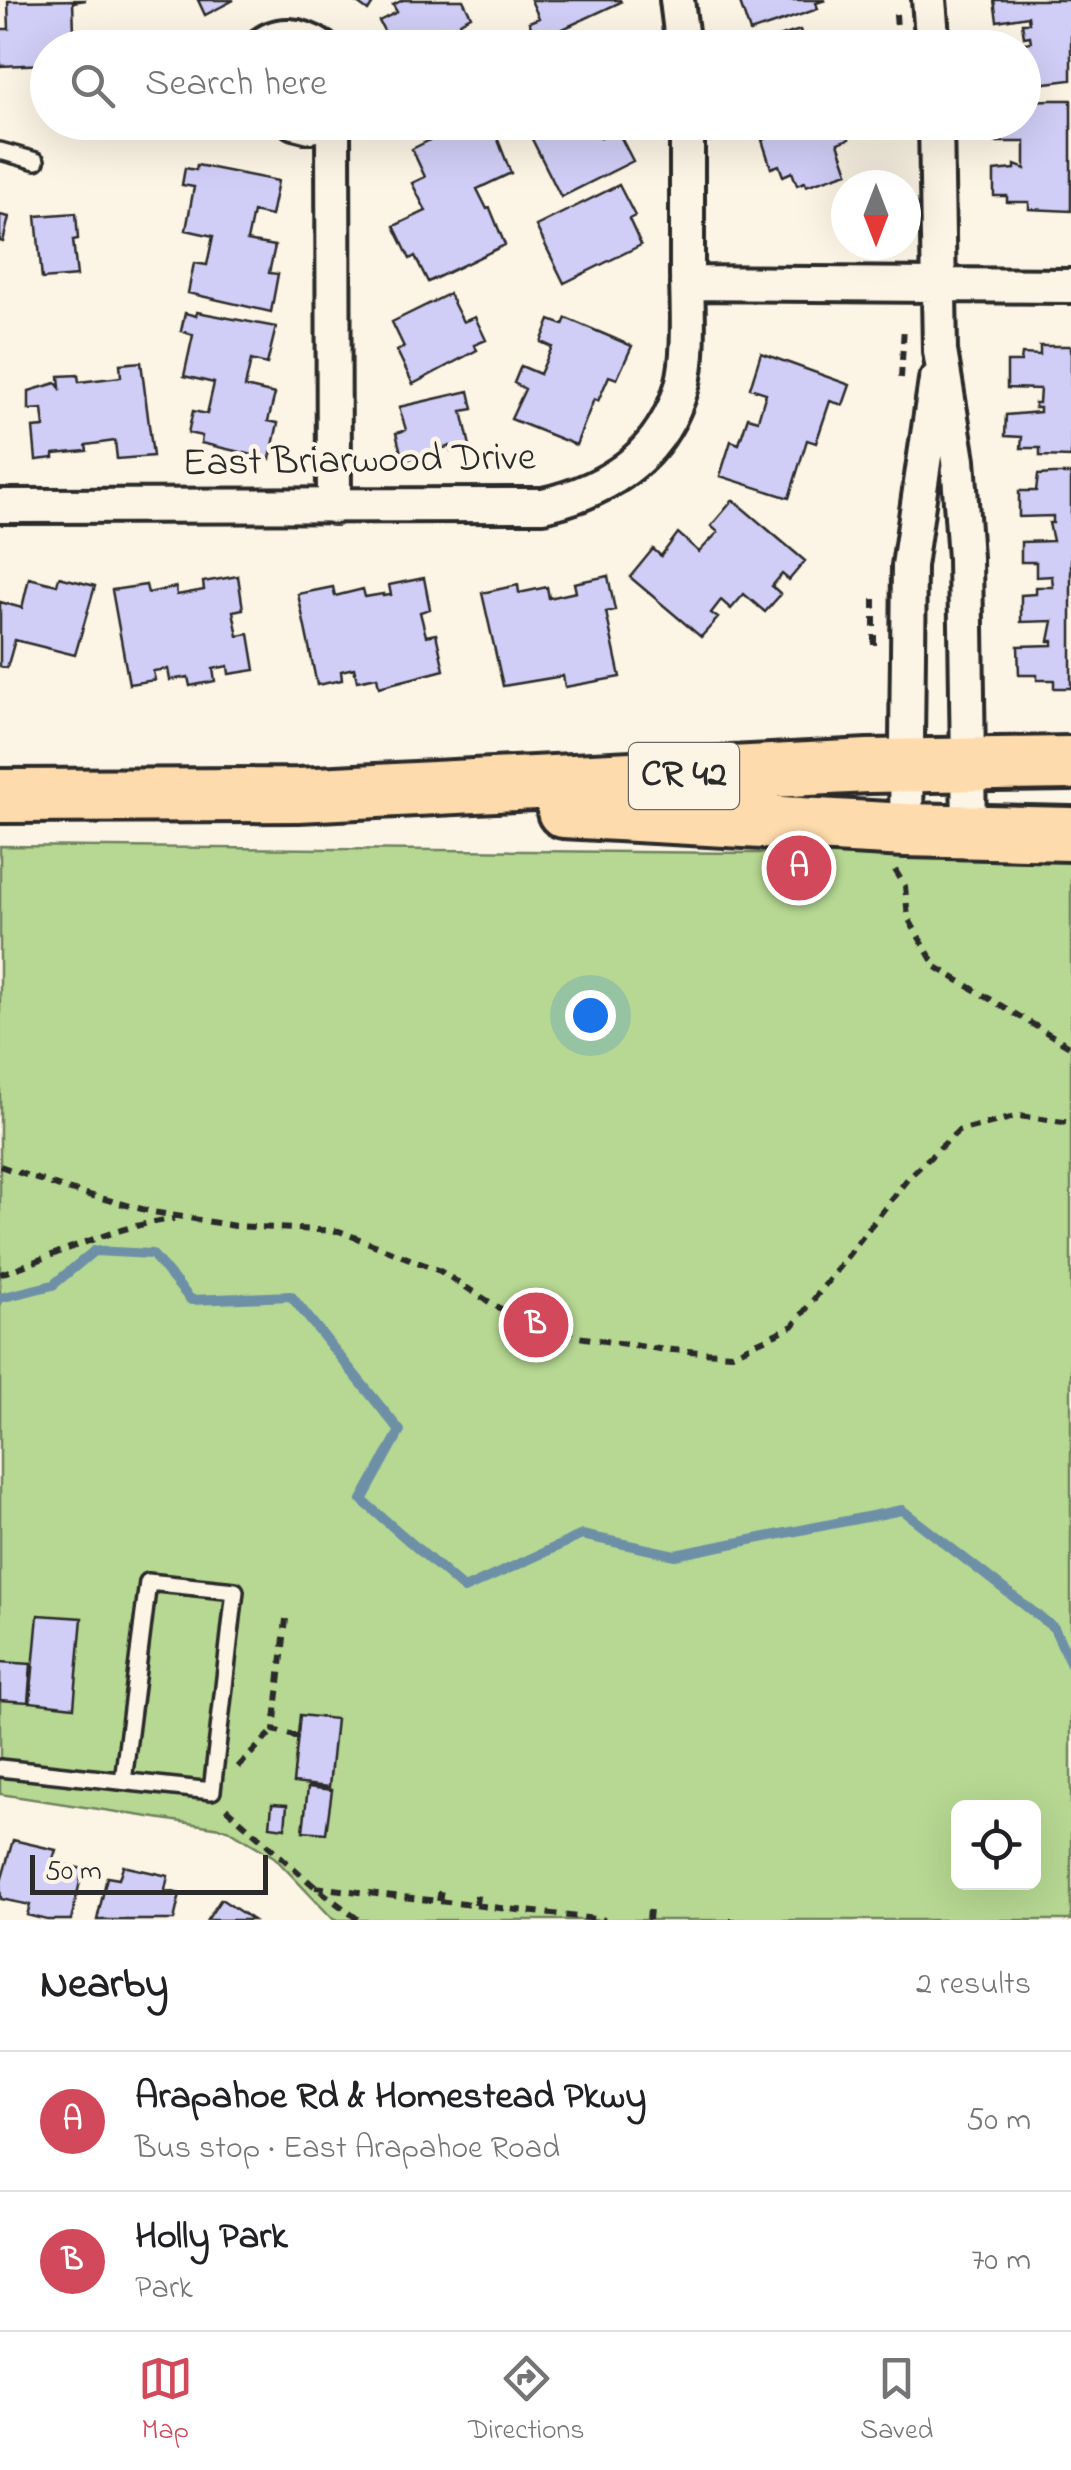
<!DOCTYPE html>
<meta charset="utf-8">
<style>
body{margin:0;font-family:"Indie Flower",sans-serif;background:#f6f6f6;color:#202124}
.controls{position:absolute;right:30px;bottom:30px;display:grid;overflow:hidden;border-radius:15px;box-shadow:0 10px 40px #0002}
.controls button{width:90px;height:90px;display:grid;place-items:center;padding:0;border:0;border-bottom:2px solid #e0e0e0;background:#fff;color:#202124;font:50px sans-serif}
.compass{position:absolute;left:831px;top:170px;width:90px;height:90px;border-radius:50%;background:#fff;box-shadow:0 10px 40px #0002;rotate:180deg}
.scale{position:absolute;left:30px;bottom:25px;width:238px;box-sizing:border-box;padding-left:10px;border:5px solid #2b2b2b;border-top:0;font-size:28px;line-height:35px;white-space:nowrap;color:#2b2b2b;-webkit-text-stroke:8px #fcf5e5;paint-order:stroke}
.you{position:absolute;left:590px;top:1015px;width:35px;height:35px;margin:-25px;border:8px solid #fff;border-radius:50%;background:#1a73e8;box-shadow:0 0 0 15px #1a73e833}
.badge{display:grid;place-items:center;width:65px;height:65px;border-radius:50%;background:#d1495b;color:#fff;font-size:32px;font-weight:700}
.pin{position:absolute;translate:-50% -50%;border:5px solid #fff;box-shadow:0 2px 10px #0006}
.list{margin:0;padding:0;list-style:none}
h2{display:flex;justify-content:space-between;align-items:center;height:130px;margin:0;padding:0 40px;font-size:42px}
h2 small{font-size:32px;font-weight:400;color:#757577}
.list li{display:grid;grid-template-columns:65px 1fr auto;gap:30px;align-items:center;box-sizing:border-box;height:140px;padding:0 40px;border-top:2px solid #e0e0e0}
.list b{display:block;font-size:38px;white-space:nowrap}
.list p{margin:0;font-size:32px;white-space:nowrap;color:#757577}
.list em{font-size:32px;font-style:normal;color:#757577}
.icon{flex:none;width:55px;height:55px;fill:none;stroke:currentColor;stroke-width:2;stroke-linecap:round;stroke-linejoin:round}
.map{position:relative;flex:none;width:1071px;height:1920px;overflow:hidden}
.search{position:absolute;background:#fff;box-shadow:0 10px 40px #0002;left:30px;right:30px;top:30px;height:110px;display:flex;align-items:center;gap:25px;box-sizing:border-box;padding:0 35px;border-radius:55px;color:#757577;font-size:38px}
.sheet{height:410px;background:#fff}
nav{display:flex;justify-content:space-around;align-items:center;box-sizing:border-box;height:140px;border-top:2px solid #e0e0e0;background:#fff;font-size:28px;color:#757577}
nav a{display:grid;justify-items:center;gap:5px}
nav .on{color:#d1495b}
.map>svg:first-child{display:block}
.green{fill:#b6d892;stroke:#70825e;stroke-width:2.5;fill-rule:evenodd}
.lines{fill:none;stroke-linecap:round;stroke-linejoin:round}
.stream{stroke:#6e90a7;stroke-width:10}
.building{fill:#d0cef6;stroke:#2b2b2b;stroke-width:2.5}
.lane-casing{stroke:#2b2b2b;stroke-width:22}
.street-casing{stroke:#2b2b2b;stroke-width:40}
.primary-casing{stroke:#2b2b2b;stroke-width:60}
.path{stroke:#2b2b2b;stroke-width:6;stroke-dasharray:10 8;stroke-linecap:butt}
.lane{stroke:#fcf5e5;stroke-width:15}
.street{stroke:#fcf5e5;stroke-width:32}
.primary{stroke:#fedbac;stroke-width:52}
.labels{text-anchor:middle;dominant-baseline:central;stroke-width:9;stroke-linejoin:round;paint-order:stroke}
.shield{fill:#fcf5e5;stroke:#6a6863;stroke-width:2.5}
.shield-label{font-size:38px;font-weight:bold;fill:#2b2b2b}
.street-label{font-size:40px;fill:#2b2b2b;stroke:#fcf5e5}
</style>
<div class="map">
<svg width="1071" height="1920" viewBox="0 0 1071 1920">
<rect width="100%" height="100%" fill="#fcf5e5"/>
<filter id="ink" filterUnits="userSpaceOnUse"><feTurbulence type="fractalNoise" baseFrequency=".01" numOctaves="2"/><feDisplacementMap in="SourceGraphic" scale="20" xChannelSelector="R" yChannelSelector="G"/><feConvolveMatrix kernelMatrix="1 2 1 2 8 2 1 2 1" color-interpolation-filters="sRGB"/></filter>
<g filter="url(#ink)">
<path class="green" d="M0,846L1071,856V1920H334L274,1857L227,1829L0,1794ZM958,1808H1034V1882H958Z"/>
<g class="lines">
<path class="stream" d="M0,1298L53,1285L94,1251L152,1254L191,1300L291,1296L400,1431L362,1500L464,1589L582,1535L675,1555L902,1510L1054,1628L1071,1664"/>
</g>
<path class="building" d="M86,0L73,2L74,32H85V48H48V64L0,66V29H9L8,1Z
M198,0H234L205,15Z
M353,0H375L368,11Z
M403,0H463L471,16L460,22L466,37L449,45L450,48H426L421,38L401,48H393L379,21L397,12L393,5Z
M531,0H620L621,2L537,41L529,22L539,18Z
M739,0H826L816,3L818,9L750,32Z
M994,0H1071V80L1037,84L1036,75L1024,77V48L996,47L1031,42L1030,36L1024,37L1022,23H1029L1028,16L997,21Z
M800,30L806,48H751L750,46Z
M602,35L605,41L613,37L618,48H577Z
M1052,100H1071V211L1029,209V202H1007V196H994V171L1015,169V165L1025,169V142H996V122H1024V101Z
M134,122H201L202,130L136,136Z
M466,122H491L511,173L477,189L487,209L490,208L505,245L428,282L415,256L410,259L394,226L426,211L412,183L425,177L412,149Z
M560,122H594L601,138L617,130L633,161L561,197L531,137Z
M795,122H844L849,139L838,143L848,172L806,186L805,182L797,185L792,172L783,176L779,165L771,168L762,140L772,136L770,131Z
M197,165L278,181L271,216L253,212L247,241L275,246L269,273L278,274L271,312L188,293L194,263L207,265L213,236L186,230L194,187L182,185L185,168L196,170Z
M619,185L635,216L629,219L641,245L564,283L536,226Z
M76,213L78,239L73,240L77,276L42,279L36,216Z
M0,215L9,217L3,242L0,241Z
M449,294L463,322L475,317L486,340L474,345L477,350L413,384L397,351L404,347L392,322Z
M197,312L276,327L267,364L251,360L245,387L275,394L268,421L278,423L270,459L201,443L202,436L188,433L193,411L207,414L214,383L184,376L193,335L181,331L185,313L196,316Z
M566,318L632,346L617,379L609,376L598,401L594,399L576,445L511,419L525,389L514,383L521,366L540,374L552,347L541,342L550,320L563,325Z
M1040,346H1071V457L1040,456V448H1021L1022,437L1005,436L1006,415L1040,412V408H1035V403H1039L1040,389L1007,388V362H1021L1022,354L1040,355Z
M761,353L850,385L843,405L830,401L816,443L807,440L789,498L720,476L731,441L739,444L748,417L758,420L766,393L750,388Z
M141,362L153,456L117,459L115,441L86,445L87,451L54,454V458L36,460L33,428L44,427L42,409L29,410V391L56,383L60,388L59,376L78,375L79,382L121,377L120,364Z
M469,391L473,409L462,411L470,446L451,451L450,446L403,461L396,433L406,430L399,407Z
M1054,474H1071V688H1054V680H1037V675H1019L1018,646L1053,645V641H1049L1053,621L1021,622V595L1036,594V587H1053L1052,576L1036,577V562H1021V542L1053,541L1049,523H1053V516L1019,517V491H1036L1038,475Z
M733,500L805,561L789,580L782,574L772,586L781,594L765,612L744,594L731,609L721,600L711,613L718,618L701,637L630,577L653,549L661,556L678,533L699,552L718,532L711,526Z
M238,576L243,609L233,611L238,636L249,634L255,670L229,674L228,666L213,669L215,681L190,686L188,677L170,680L168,669L153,671L155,680L129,684L112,590L146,585L148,593L176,587L177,595L204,590L203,582Z
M608,576L615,610L606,612L620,677L565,687L563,676L503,686L482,593L518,585L519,593L547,587L549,598L576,592L574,583Z
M59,577L95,586L75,655L15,640L7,668L0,666V602L22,608L29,578L57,585Z
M424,578L430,609L420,612L426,636L436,634L444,670L379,687L377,677L357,681L354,668L341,671L342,680L317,685L298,594L333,587L335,596L363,589L365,597L383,594V596L391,595L389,585Z
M38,1615L82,1618L74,1707L30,1702Z
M0,1662L31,1664L28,1702L0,1700Z
M300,1715L336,1719L329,1787L293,1783Z
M308,1787L332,1790L326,1833L303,1831Z
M272,1804L287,1805L285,1828L270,1826Z
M13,1840L56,1850L52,1862L83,1869L71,1920H47L27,1915L30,1905L1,1899L0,1885Z
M123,1866L168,1876L165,1890L180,1894L174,1920H97L107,1877L119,1879Z
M221,1899L253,1920H207Z"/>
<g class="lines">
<g class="lane-casing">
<path id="lane" d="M0,151L36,161
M0,1768L212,1791L235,1591L148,1582L123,1781"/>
</g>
<g class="street-casing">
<path id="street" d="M677,0L683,48
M929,0L933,48
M258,48C278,30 301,34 322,48
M294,122L310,126L331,122
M333,122L334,507
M936,122L940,351L958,460L965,558L969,832
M687,283L1071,286
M0,506L543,505C610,490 662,455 682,386C691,353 687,304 687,270C687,221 687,172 687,122
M906,830L909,566L936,380"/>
</g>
<g class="primary-casing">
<path id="primary" d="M0,796L298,795L868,766L1071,763
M564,811L906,830L1071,834"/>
</g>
<path class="path" d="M896,14L898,46
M901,378L904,326
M874,645V597
M895,870L905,886L908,918L936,967L1071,1047
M0,1166L63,1188L153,1212L235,1226L339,1231L440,1271L499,1308L578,1337L659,1349L732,1354L793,1326L909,1177L958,1131L1019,1116L1071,1123
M0,1274C58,1255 113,1226 174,1219
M286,1619L274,1730L298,1737
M238,1767L274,1730
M226,1808L315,1887L359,1920
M315,1887L605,1920
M439,1901L442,1884
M476,1905L478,1888
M649,1920L650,1908
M733,1920V1918"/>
<use href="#lane" class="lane"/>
<use href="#street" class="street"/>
<use href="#primary" class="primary"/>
</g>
</g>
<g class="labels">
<rect class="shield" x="629" y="743" width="110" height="66" rx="8"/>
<g class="shield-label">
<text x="684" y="776">CR 42</text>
</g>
<g class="street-label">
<text transform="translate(359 462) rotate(-1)">East Briarwood Drive</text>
</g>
</g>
</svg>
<div class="controls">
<button><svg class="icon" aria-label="locate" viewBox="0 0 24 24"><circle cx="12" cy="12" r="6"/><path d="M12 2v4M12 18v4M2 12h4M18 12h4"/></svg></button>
</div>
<svg class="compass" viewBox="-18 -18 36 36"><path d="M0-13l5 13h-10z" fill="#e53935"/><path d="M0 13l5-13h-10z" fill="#757577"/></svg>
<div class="scale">50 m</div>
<div class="you"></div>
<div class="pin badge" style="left:799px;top:868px">A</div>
<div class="pin badge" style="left:536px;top:1325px">B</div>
<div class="search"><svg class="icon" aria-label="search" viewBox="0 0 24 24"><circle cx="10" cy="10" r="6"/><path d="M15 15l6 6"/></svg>Search here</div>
</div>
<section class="sheet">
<h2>Nearby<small>2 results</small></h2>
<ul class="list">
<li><span class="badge">A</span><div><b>Arapahoe Rd &amp; Homestead Pkwy</b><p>Bus stop · East Arapahoe Road</p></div><em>50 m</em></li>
<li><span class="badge">B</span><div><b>Holly Park</b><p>Park</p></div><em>70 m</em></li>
</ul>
</section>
<nav>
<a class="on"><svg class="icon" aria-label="map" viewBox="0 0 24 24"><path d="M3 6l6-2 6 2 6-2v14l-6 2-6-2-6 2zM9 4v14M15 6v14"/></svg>Map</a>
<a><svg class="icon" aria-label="directions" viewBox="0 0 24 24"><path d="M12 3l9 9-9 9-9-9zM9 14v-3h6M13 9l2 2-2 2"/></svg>Directions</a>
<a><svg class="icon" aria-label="saved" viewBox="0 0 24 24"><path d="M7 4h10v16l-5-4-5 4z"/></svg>Saved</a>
</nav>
